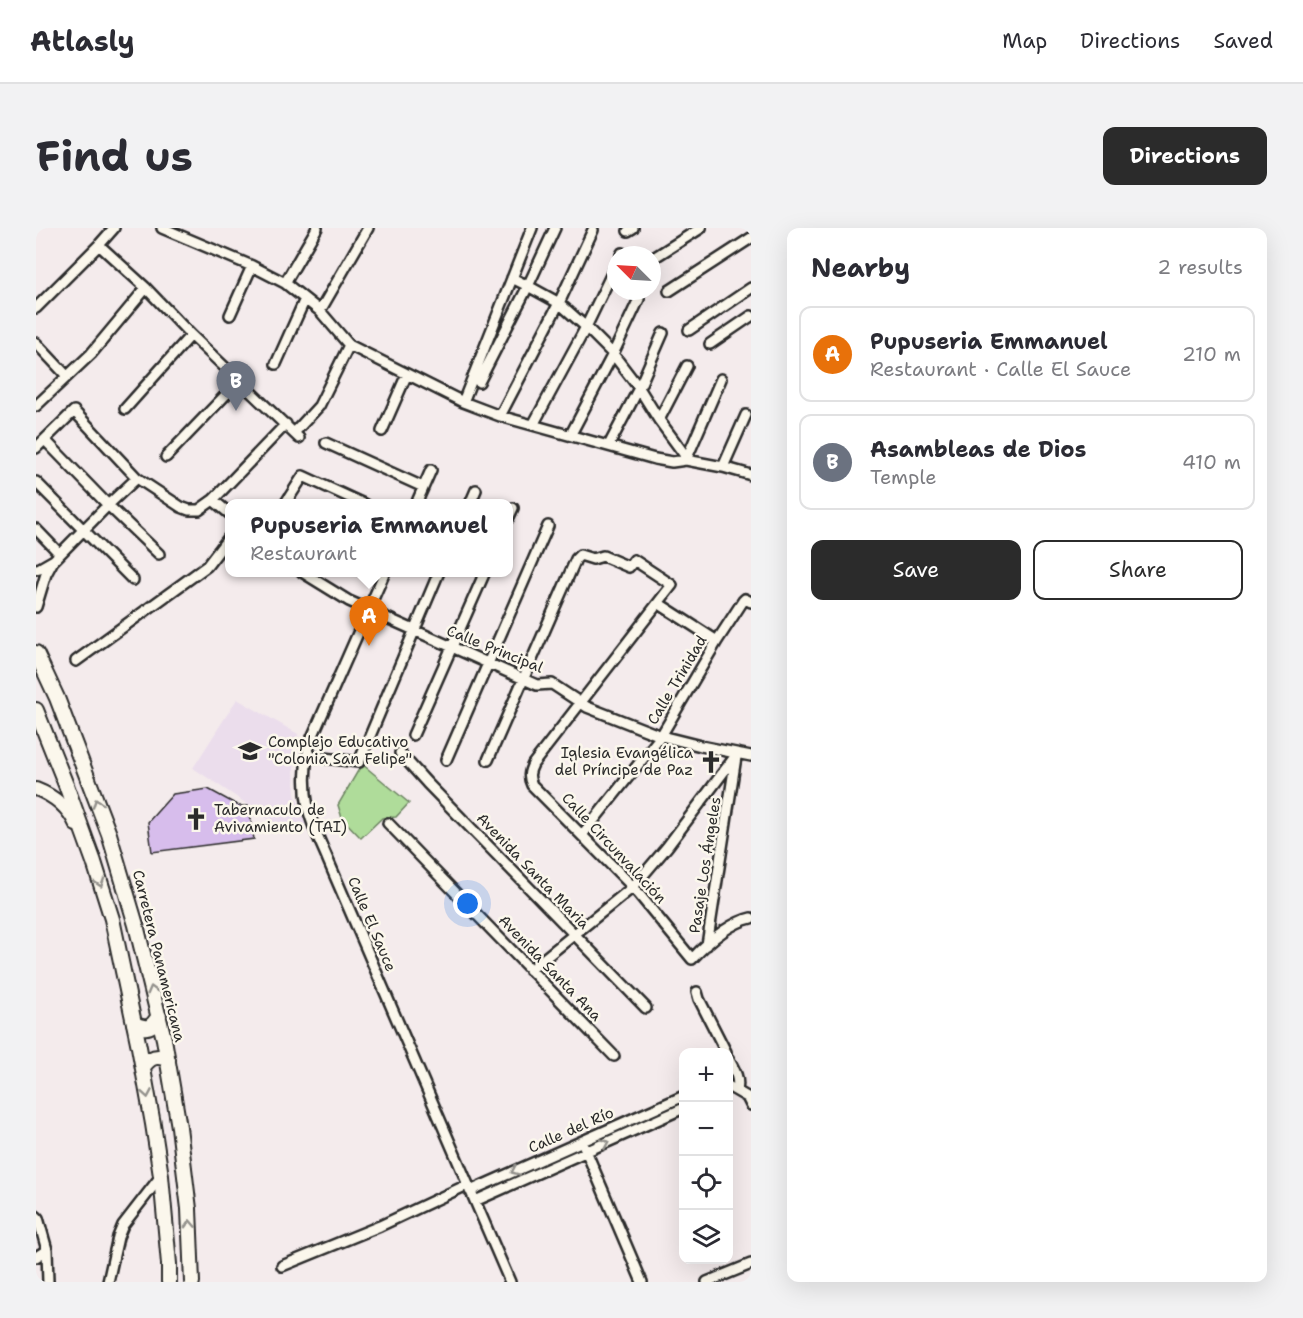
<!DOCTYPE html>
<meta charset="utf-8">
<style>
body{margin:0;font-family:"Shantell Sans",sans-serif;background:#f2f2f3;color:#2b2b33}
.controls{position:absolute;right:18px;bottom:18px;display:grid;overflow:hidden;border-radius:12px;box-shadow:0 6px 24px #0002}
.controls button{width:54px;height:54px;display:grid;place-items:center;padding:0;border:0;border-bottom:2px solid #e1e1e2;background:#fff;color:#2b2b33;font:30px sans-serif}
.compass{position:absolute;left:571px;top:18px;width:54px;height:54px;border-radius:50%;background:#fff;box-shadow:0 6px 24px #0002;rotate:294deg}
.you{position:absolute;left:432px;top:676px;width:21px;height:21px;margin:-15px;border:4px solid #fff;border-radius:50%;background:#1a73e8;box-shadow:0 0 0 9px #1a73e833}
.badge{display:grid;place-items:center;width:39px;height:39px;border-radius:50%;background:#2b2b2b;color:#fff;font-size:20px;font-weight:700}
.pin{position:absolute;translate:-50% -50px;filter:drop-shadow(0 2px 3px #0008)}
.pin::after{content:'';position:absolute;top:32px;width:21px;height:18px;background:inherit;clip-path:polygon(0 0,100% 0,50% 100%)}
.popup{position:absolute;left:189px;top:271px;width:288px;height:78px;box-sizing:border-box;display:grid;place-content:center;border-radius:12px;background:#fff;filter:drop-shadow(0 2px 4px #0005);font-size:20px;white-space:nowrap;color:#7c7c81}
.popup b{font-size:22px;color:#2b2b33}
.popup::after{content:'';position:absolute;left:50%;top:100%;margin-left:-12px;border:12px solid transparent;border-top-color:#fff}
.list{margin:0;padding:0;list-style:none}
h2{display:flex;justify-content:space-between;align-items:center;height:78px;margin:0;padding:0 24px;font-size:26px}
h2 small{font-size:20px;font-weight:400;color:#7c7c81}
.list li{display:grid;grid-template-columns:39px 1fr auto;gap:18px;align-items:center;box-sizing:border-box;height:96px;margin:0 12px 12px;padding:0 12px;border:2px solid #e1e1e2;border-radius:12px}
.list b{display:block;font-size:22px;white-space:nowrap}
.list p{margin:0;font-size:20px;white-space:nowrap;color:#7c7c81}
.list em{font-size:20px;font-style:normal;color:#7c7c81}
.actions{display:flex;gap:12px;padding:18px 24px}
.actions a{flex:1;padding:14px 0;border:2px solid #2b2b2b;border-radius:12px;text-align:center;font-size:21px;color:#2b2b2b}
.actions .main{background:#2b2b2b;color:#fff}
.icon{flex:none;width:33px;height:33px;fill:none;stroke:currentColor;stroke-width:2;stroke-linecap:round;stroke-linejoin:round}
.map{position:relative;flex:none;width:715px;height:1054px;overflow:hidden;border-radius:12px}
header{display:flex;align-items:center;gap:36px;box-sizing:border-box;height:84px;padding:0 30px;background:#fff;border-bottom:2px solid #e1e1e2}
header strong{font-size:28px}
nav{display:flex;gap:33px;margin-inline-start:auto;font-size:21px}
.intro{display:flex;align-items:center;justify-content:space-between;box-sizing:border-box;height:144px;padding:0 36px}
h1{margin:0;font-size:42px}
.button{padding:15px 27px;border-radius:12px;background:#2b2b2b;color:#fff;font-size:21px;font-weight:700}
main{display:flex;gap:36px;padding:0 36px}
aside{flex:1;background:#fff;border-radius:12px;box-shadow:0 6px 24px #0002}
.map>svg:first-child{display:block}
.built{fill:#ebddec}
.green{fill:#afdc9a;stroke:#6d8462;stroke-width:1.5}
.building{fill:#d7bdec;stroke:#2b2b2b;stroke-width:1.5}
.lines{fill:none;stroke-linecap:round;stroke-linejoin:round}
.minor-casing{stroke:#2b2b2b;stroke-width:14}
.major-casing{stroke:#2b2b2b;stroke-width:16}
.highway-casing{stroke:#2b2b2b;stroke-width:18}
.minor{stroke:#fbf7ec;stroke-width:9}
.major{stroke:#fbf7ec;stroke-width:12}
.highway{stroke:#fbf7ec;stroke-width:14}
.oneway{stroke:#93918c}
.labels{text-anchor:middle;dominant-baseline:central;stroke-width:5;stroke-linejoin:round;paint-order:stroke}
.street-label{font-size:15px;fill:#2b2b2b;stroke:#fbf7ec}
.poi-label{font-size:15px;fill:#2b2b2b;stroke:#fbf7ec;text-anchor:start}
</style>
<header>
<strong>Atlasly</strong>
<nav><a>Map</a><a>Directions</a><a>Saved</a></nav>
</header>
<div class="intro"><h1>Find us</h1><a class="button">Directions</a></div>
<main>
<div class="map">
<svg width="715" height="1054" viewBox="0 0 715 1054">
<rect width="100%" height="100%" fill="#f4ebec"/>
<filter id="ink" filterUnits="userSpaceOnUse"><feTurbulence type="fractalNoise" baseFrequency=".0167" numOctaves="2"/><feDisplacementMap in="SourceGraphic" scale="12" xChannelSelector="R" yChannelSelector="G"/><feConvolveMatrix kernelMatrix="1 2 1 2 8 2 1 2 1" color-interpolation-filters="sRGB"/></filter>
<g filter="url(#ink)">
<path class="built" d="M201,471L262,506L258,540L259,567L272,595L248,605L220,582L157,540Z"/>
<path class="green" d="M326,536L373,575L360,589L346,590L325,610L306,590L302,577Z"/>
<path class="building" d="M172,561L203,578H212L218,611L116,624L112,594L137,566Z"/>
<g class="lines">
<g class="minor-casing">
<path id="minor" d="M126,0L216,38L249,55L284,83L313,117L427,174L464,188L619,231L636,234L650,232L685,151
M592,3L597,0
M63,17L110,60L155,107L263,210
M585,27L586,25
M619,29L665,0
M476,50L492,58L523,75L550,99L577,126L603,160L623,192L648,226L650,232L687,239L715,247
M249,55L281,0
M633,63L715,10
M0,80L63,17L78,0
M284,83L332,0
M194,87L216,38
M653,102L715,60
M0,115L31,148
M674,116L715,88
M240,136L269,71
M443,154L492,58L519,0
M427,174L496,0
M0,178L55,126L110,60
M89,181L155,107
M464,188L523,75L557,2
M623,192L651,138
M497,197L550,99L580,37
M346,203L371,146
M258,205L283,178L313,117
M535,206L577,126L603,71
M9,212L72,277L123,326
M290,215L387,259
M573,217L603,160L627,105
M0,220L38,183L101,250L145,279L153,282H163L177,272L194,286
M130,229L203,153
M687,239L710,187
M0,254L97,352
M177,272L250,196
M249,276L267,248L328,276
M380,276L395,242
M434,276L440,262
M472,291L477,280
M0,301L24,326
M0,341L4,340L18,332L72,277L101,250
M266,344L313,373L501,457L516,456L551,479L625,508L665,518L715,528
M349,344L274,514C269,534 268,559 272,580C276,598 285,615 292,632L474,1054
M622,375L681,413
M0,379L10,346L17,333
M40,433L171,338L194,308
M377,507L449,344
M364,525L391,555L610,780
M271,528L323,534L403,344
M410,532L512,298
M452,532L540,331L544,327L557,331L567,328L593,339L598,332L636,357L497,536C493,544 492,549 496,557L597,659L656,731C672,714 693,695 715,690
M352,595L578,828
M546,607L625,508L681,413L707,373L709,371L715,374
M671,717L700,529
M494,742L597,659L631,619L701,526
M661,764L663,771L690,824
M692,830C698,841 704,850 701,862
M692,858L711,869L715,877
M548,918L606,1054
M434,963L648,868
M439,973L648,880
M0,988L2,990L11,1022L12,1054
M0,1029L11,1022
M246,1038L344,998L431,957
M72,1054L82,1009L87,997L125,948
M671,1054L715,1036"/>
</g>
<g class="major-casing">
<path id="major" d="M0,561C18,568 32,579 40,597"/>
</g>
<g class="highway-casing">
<path id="highway" d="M0,425L21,470L73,606L100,697L128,811L143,899L153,981L156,1054
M0,482L30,557L58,634L76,691L103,819L117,896L125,948L133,1036V1054
M98,796C112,802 115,800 123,788
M107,839C114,829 121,826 132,832"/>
</g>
<use href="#minor" class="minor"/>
<use href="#major" class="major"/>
<use href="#highway" class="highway"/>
</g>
<defs><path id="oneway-chevron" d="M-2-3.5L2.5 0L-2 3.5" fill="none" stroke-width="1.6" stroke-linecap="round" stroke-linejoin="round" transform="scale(1.5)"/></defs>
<g class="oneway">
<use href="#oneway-chevron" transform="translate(61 575) rotate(-110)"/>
<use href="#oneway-chevron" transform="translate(64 655) rotate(72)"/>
<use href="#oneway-chevron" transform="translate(116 762) rotate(-105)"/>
<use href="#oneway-chevron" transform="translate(111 866) rotate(80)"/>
<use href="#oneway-chevron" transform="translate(569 915) rotate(-24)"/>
<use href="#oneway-chevron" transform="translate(479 943) rotate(156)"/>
<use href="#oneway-chevron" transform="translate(154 996) rotate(-93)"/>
</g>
</g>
<defs>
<g id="university-bare" transform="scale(1.8)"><path d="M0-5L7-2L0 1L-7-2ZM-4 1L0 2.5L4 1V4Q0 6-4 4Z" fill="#2b2b2b" stroke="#fbf7ec" stroke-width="2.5" paint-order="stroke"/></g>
<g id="church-bare" transform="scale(1.8)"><path d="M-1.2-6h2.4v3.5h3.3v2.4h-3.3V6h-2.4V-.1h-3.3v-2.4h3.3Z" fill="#2b2b2b" stroke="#fbf7ec" stroke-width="2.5" paint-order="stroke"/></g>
</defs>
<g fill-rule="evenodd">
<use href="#university-bare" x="214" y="523"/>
<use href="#church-bare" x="675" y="534"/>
<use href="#church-bare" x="160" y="591"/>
</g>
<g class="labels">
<g class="street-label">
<text transform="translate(459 421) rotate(22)">Calle Principal</text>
<text transform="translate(641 452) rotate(-59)">Calle Trinidad</text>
<text transform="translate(578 620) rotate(47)">Calle Circunvalación</text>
<text transform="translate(669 637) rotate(-81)">Pasaje Los Ángeles</text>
<text transform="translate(497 643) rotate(46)">Avenida Santa Maria</text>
<text transform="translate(336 696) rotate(67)">Calle El Sauce</text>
<text transform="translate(123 728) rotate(76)">Carretera Panamericana</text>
<text transform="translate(514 740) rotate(46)">Avenida Santa Ana</text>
<text transform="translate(535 902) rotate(-24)">Calle del Río</text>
</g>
<g class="poi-label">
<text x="232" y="514">Complejo Educativo<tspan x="232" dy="17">"Colonia San Felipe"</tspan></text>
<text x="657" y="525" text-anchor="end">Iglesia Evangélica<tspan x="657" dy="17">del Príncipe de Paz</tspan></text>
<text x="178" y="582">Tabernaculo de<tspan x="178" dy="17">Avivamiento (TAI)</tspan></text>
</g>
</g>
</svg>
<div class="controls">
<button>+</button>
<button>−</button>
<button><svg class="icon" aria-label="locate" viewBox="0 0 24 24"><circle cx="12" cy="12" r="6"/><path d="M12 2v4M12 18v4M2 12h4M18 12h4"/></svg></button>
<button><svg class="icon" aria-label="layers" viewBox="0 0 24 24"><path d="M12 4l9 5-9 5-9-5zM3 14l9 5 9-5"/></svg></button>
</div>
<svg class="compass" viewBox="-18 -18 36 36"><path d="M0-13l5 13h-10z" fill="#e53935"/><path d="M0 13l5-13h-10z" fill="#7c7c81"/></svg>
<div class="you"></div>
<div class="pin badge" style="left:333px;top:418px;background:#e8710a">A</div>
<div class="popup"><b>Pupuseria Emmanuel</b>Restaurant</div>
<div class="pin badge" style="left:200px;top:183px;background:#6b7280">B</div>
</div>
<aside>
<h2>Nearby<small>2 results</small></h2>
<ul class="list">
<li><span class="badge" style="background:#e8710a">A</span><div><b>Pupuseria Emmanuel</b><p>Restaurant · Calle El Sauce</p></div><em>210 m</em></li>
<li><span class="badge" style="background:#6b7280">B</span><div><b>Asambleas de Dios</b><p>Temple</p></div><em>410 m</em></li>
</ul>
<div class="actions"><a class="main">Save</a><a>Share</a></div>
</aside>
</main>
